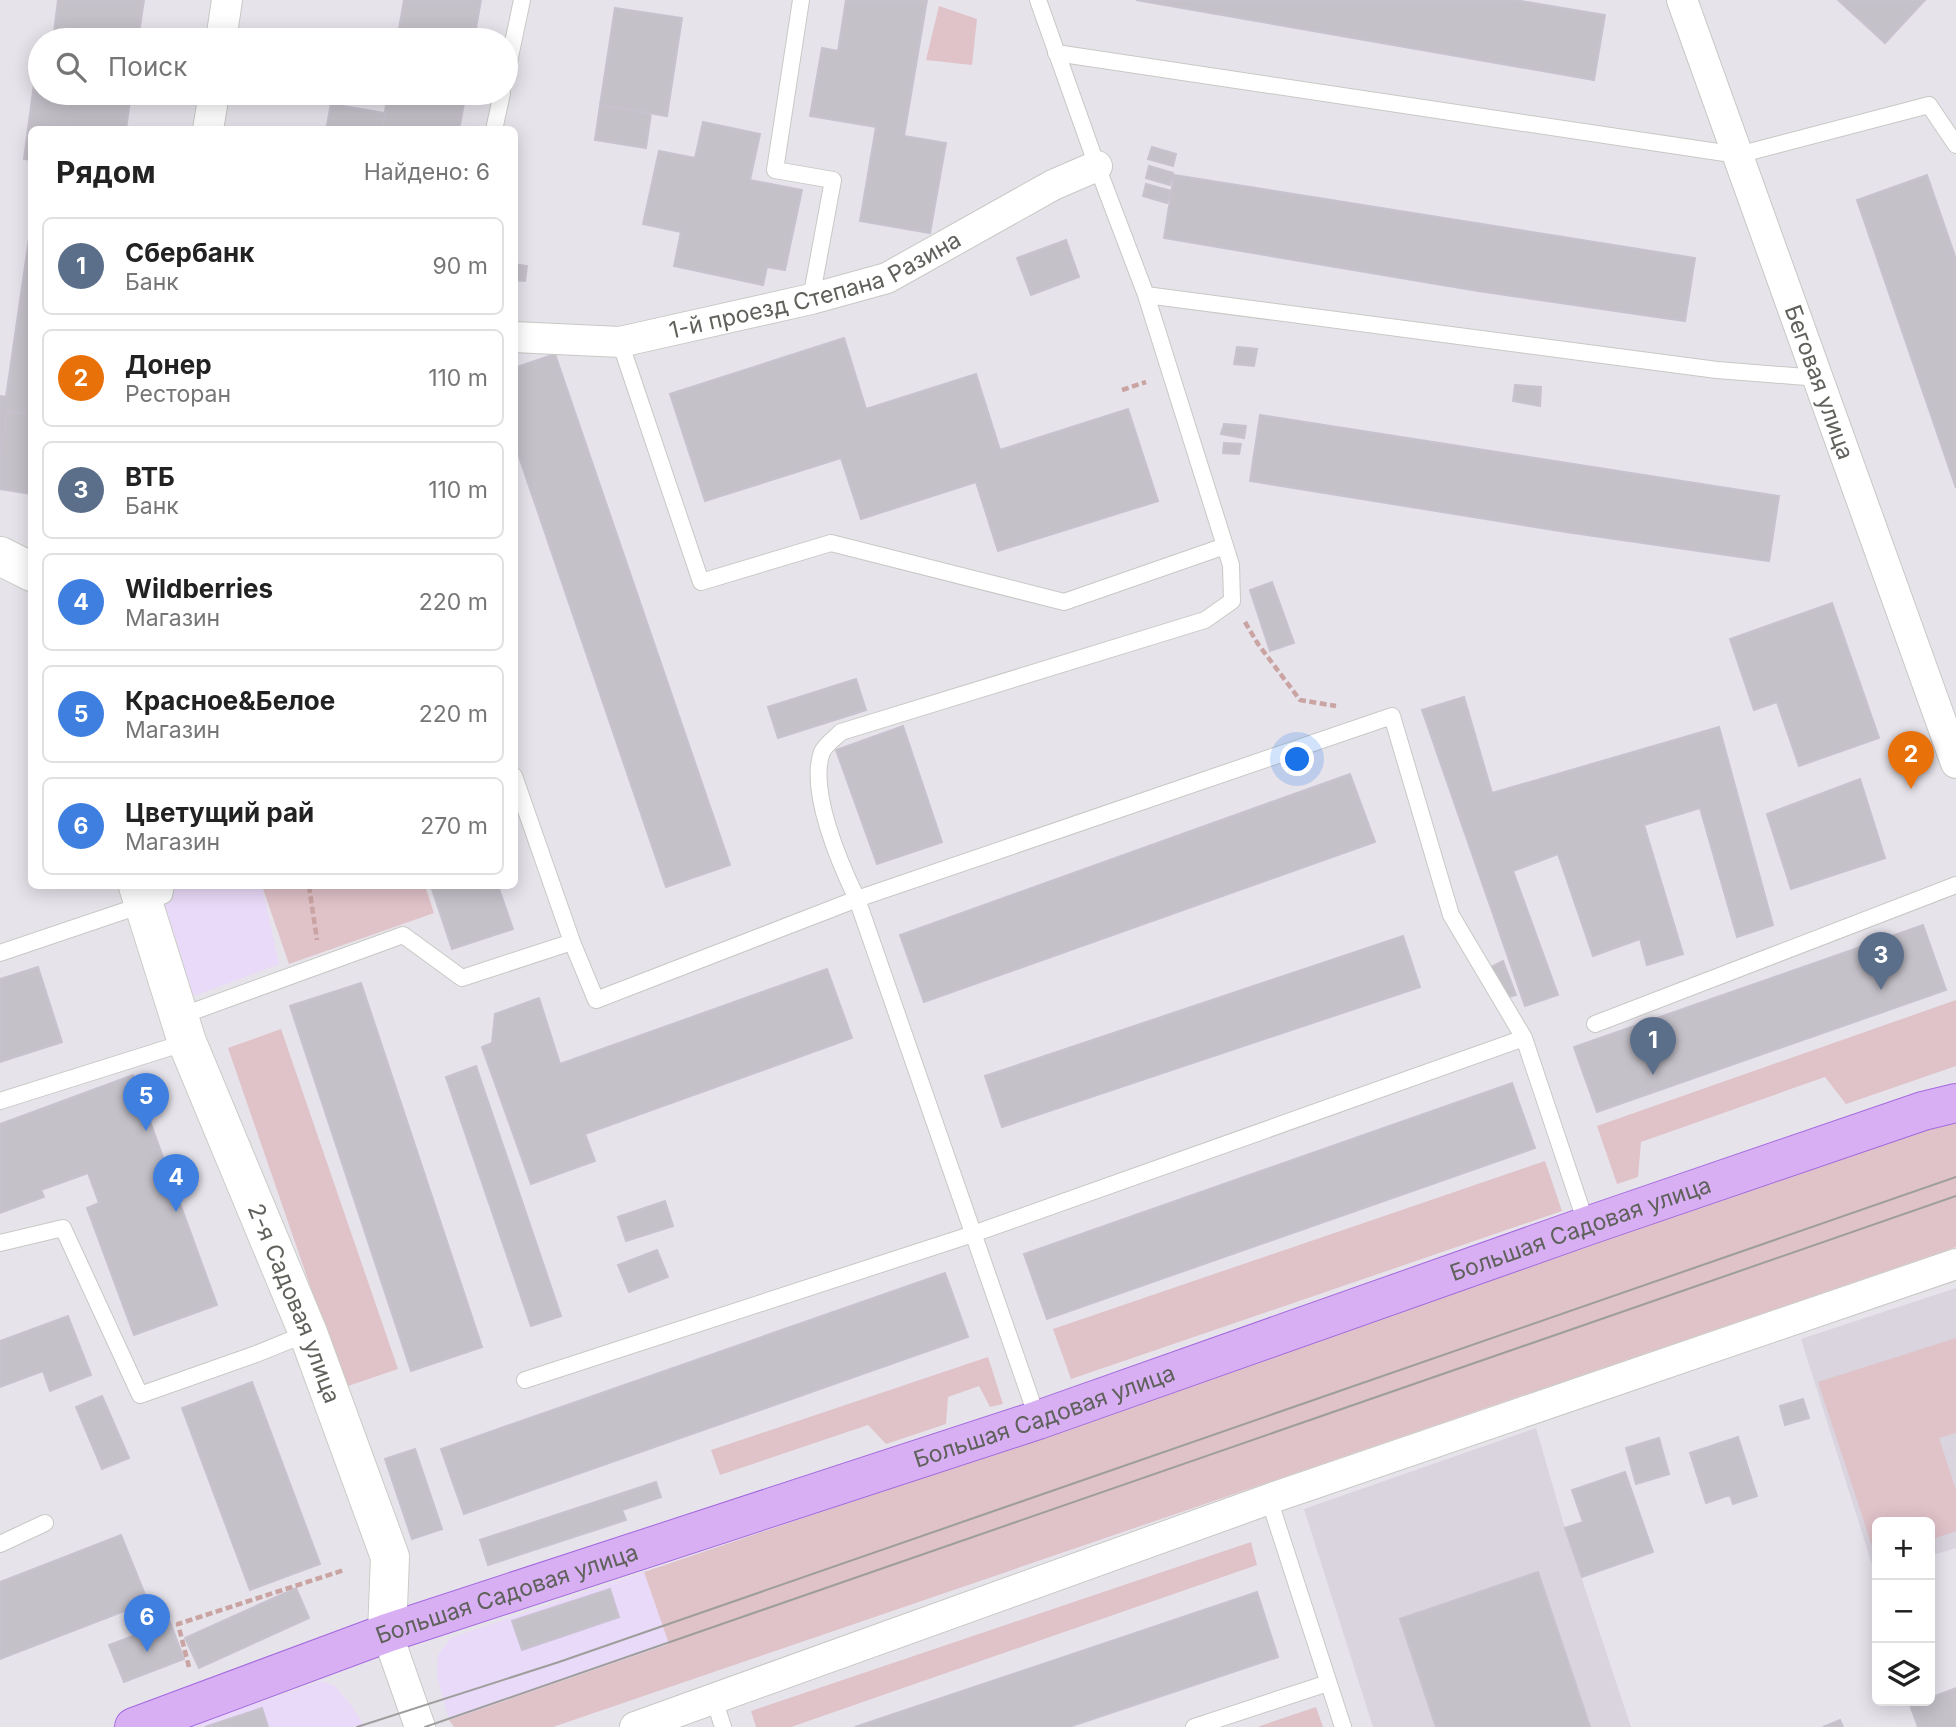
<!DOCTYPE html>
<html lang="ru">
<meta charset="utf-8">
<style>
body{margin:0;font-family:Inter,sans-serif;background:#f6f6f6;color:#222}
.controls{position:absolute;right:21px;bottom:21px;display:grid;overflow:hidden;border-radius:10px;box-shadow:0 4px 18px #0003}
.controls button{width:63px;height:63px;display:grid;place-items:center;padding:0;border:0;border-bottom:2px solid #e0e0e0;background:#fff;color:#222;font:35px sans-serif}
.you{position:absolute;left:1298px;top:760px;width:24px;height:24px;margin:-18px;border:5px solid #fff;border-radius:50%;background:#1a73e8;box-shadow:0 0 0 10px #1a73e833}
.badge{display:grid;place-items:center;width:46px;height:46px;border-radius:50%;background:#4259d2;color:#fff;font-size:23px;font-weight:700}
.pin{position:absolute;translate:-50% -58px;filter:drop-shadow(0 2px 4px #0008)}
.pin::after{content:'';position:absolute;top:37px;width:24px;height:21px;background:inherit;clip-path:polygon(0 0,100% 0,50% 100%)}
.list{margin:0;padding:0;list-style:none}
h2{display:flex;justify-content:space-between;align-items:center;height:91px;margin:0;padding:0 28px;font-size:30px}
h2 small{font-size:23px;font-weight:400;color:#767676}
.list li{display:grid;grid-template-columns:46px 1fr auto;gap:21px;align-items:center;box-sizing:border-box;height:98px;margin:0 14px 14px;padding:0 14px;border:2px solid #e0e0e0;border-radius:10px}
.list b{display:block;font-size:26px;white-space:nowrap}
.list p{margin:0;font-size:23px;white-space:nowrap;color:#767676}
.list em{font-size:23px;font-style:normal;color:#767676}
.icon{flex:none;width:38px;height:38px;fill:none;stroke:currentColor;stroke-width:2;stroke-linecap:round;stroke-linejoin:round}
.map{position:relative;flex:none;width:1956px;height:1727px;overflow:hidden}
.search{position:absolute;background:#fff;box-shadow:0 4px 18px #0003;left:28px;top:28px;width:490px;height:77px;display:flex;align-items:center;gap:18px;box-sizing:border-box;padding:0 24px;border-radius:38px;color:#767676;font-size:26px}
.panel{position:absolute;background:#fff;box-shadow:0 4px 18px #0003;left:28px;top:126px;width:490px;height:763px;border-radius:10px}
.map>svg:first-child{display:block}
.commercial{fill:#eadaf9}
.education{fill:#d9d4de}
.green{fill:#e0c2c9}
.building{fill:#c5c1c9;stroke:#c8c2cf;stroke-width:2}
.lines{fill:none;stroke-linecap:round;stroke-linejoin:round}
.service-casing{stroke:#c7c9c4;stroke-width:18}
.minor-casing{stroke:#c7c9c4;stroke-width:32}
.secondary-casing{stroke:#cacdc6;stroke-width:40}
.primary-casing{stroke:#a269de;stroke-width:40}
.path{stroke:#c9a4a2;stroke-width:4.5;stroke-dasharray:7 3.5;stroke-linecap:butt}
.service{stroke:#fff;stroke-width:16}
.minor{stroke:#fff;stroke-width:30}
.secondary{stroke:#fff;stroke-width:38}
.primary{stroke:#d9aff4;stroke-width:38}
.tram{stroke:#9d9e9b;stroke-width:2}
.labels{text-anchor:middle;dominant-baseline:central;stroke-width:5;stroke-linejoin:round;paint-order:stroke}
.street-label{font-size:23px;fill:#5f615b;stroke:#fff}
</style>
<div class="map">
<svg width="1956" height="1727" viewBox="0 0 1956 1727">
<rect width="100%" height="100%" fill="#e7e3eb"/>
<path class="commercial" d="M154,886H262L279,964L186,999Z
M644,1572L669,1644L449,1720L437,1676L438,1655L451,1638Z
M321,1681L335,1686L351,1705L365,1727H187Z"/>
<path class="education" d="M1956,1288V1548L1930,1556V1522H1877V1573L1875,1574L1801,1339Z
M1536,1428L1565,1528L1631,1727H1373L1304,1509Z"/>
<path class="green" d="M939,6L977,19L972,65L926,60Z
M262,886H425L434,913L289,964Z
M1956,1000V1066L1846,1104L1825,1077L1641,1142L1638,1177L1617,1184L1597,1126Z
M281,1029L398,1369L345,1387L228,1048Z
M1956,1121V1247L553,1727H454L449,1720L669,1644L644,1572L1213,1379L1497,1276L1920,1130Z
M1545,1161L1562,1211L1071,1379L1053,1329Z
M1956,1338V1433L1939,1438L1956,1490V1531L1930,1540V1522H1877L1876,1558L1818,1382Z
M988,1357L1003,1404L990,1407L979,1386L948,1397L946,1424L886,1444L868,1425L720,1475L711,1450Z
M1251,1542L1257,1565L791,1727H756L751,1711Z
M1316,1707L1323,1727H1257Z"/>
<path class="building" d="M58,0H144L138,40H53Z
M404,0H481L474,40H397Z
M846,0H927L904,136L946,143L930,233L860,221L876,127L810,116L822,48L838,51Z
M1136,0H1515L1605,15L1594,80Z
M1838,0H1925L1885,43Z
M615,8L682,18L667,116L600,105Z
M34,84L40,85V93H131L126,130H32V160L24,159Z
M388,93H466L459,130H382Z
M331,104L385,113L382,130H326Z
M600,105L651,113L646,148L595,140Z
M703,122L760,134L750,180L802,190L785,270L767,267L763,285L674,266L681,232L643,224L659,151L695,158Z
M1152,147L1176,154L1173,166L1148,159Z
M1149,166L1173,173L1170,185L1146,178Z
M1174,175L1695,258L1685,321L1478,291L1164,238Z
M1927,175L1956,259V488L1857,200Z
M1146,184L1171,191L1167,203L1143,196Z
M31,225L32,415L7,411L0,460V396L6,397Z
M1066,240L1079,277L1031,295L1017,258Z
M514,264L527,266L525,281L514,280Z
M844,338L866,409L976,374L1000,450L1128,409L1158,501L998,551L976,482L861,519L841,458L705,501L670,394Z
M1237,347L1257,349L1254,366L1234,364Z
M555,354L730,865L666,887L514,442V368Z
M1515,385L1541,387L1540,406L1513,401Z
M7,411L32,415V494L0,489V460Z
M1260,415L1779,496L1769,561L1566,532L1250,481Z
M1224,424L1246,426L1244,438L1221,434Z
M1224,443L1241,444L1239,454L1223,453Z
M1272,582L1294,643L1270,651L1250,590Z
M1832,603L1879,738L1799,766L1777,702L1754,710L1730,639Z
M856,679L866,710L778,738L768,707Z
M1464,697L1492,793L1719,727L1773,925L1737,937L1700,808L1644,825L1683,954L1647,965L1640,939L1593,956L1558,854L1513,871L1558,995L1525,1006L1422,710Z
M903,726L942,842L877,864L836,750Z
M1350,774L1375,842L924,1002L900,935Z
M1860,779L1885,858L1791,889L1767,814Z
M431,886H498L513,929L452,949Z
M1923,925L1946,990L1597,1112L1574,1047Z
M1403,936L1420,987L1002,1127L985,1076Z
M1503,961L1516,995L1500,999L1489,968Z
M38,967L62,1042L0,1062V979Z
M827,969L852,1038L585,1134L595,1161L531,1184L482,1047L492,1043L495,1014L539,998L560,1064Z
M361,983L482,1347L411,1371L290,1006Z
M476,1066L561,1316L531,1326L446,1077Z
M133,1075L217,1305L134,1335L87,1208L99,1203L88,1173L41,1190L44,1197L0,1213V1124Z
M1512,1083L1535,1148L1047,1319L1024,1254Z
M665,1201L673,1226L626,1241L618,1217Z
M657,1250L668,1277L629,1292L618,1265Z
M945,1273L968,1337L464,1514L441,1449Z
M68,1316L91,1375L50,1391L43,1371L0,1387V1341Z
M252,1382L320,1564L250,1590L182,1408Z
M102,1396L129,1458L102,1469L76,1407Z
M1803,1399L1809,1418L1785,1425L1780,1406Z
M1738,1437L1757,1496L1733,1504L1730,1495L1706,1503L1690,1453Z
M1659,1438L1669,1474L1636,1484L1626,1448Z
M415,1449L442,1529L412,1539L385,1459Z
M1625,1472L1653,1552L1582,1577L1565,1528L1583,1522L1572,1490Z
M656,1482L661,1497L622,1510L626,1520L488,1565L480,1540Z
M121,1535L148,1602L0,1659V1582Z
M1538,1572L1590,1727H1436L1400,1619Z
M296,1588L309,1618L199,1668L185,1638Z
M610,1589L619,1617L522,1650L512,1621Z
M1257,1592L1278,1657L1069,1727H855Z
M170,1622L184,1659L124,1682L109,1645Z
M1956,1688V1727H1918L1910,1705L1930,1701V1698Z
M262,1708L268,1727H205Z
M1840,1720L1843,1727H1823Z"/>
<g class="lines">
<g class="service-casing">
<path id="service" d="M801,0L775,170L833,180L811,299
M1056,53L1738,155L1929,105L1956,145
M506,76L522,0
M494,130L502,93
M1146,295L1717,370L1819,378
M620,342L701,582L831,543L1064,602L1225,546
M572,942L596,1000L857,899C840,864 808,790 822,752C825,745 835,738 841,732L1205,620L1232,601L1231,565L1146,295L1097,166L1038,0
M0,953L142,905L164,895L166,886
M178,1017L403,935L462,978L572,942L514,776
M1595,1024L1956,885
M0,1101L187,1042
M0,1243L63,1228L140,1395L256,1354L308,1333
M525,1380L973,1234L1524,1038
M1038,1420L857,899L1392,716L1451,915L1524,1038L1587,1226
M1269,1499L1343,1727
M0,1544L45,1523
M714,1699L723,1727
M1194,1727L1328,1683"/>
</g>
<g class="minor-casing">
<g id="minor">
<path id="s1" d="M1682,0L1956,763"/>
<path d="M221,40L227,0"/>
<path d="M208,130L214,93"/>
<path id="s2" d="M514,337L620,342L811,299L887,278L1053,185L1097,166"/>
<path d="M387,1633L420,1727"/>
<path d="M635,1727L1269,1499L1956,1264"/>
</g>
</g>
<g class="secondary-casing">
<g id="secondary">
<path d="M0,556L32,572"/>
<path id="s3" d="M138,886L187,1042L308,1333L390,1557L387,1633"/>
</g>
</g>
<g class="primary-casing">
<g id="primary">
<path id="s4" d="M134,1727L387,1633L1038,1420L1587,1226L1923,1111L1956,1103"/>
</g>
</g>
<path class="path" d="M1122,390L1146,382
M1245,622L1258,644L1300,700L1336,706
M309,886L317,940
M189,1667L178,1624L344,1570"/>
<use href="#service" class="service"/>
<use href="#minor" class="minor"/>
<use href="#secondary" class="secondary"/>
<use href="#primary" class="primary"/>
<path class="tram" d="M357,1727L559,1662L1956,1177
M425,1727L1956,1196"/>
</g>
<g class="labels">
<g class="street-label">
<text stroke="none"><textPath href="#s2" startOffset="310">1-й проезд Степана Разина</textPath></text>
<text stroke="none"><textPath href="#s1" startOffset="406">Беговая улица</textPath></text>
<text stroke="none"><textPath href="#s4" startOffset="1530">Большая Садовая улица</textPath></text>
<text stroke="none"><textPath href="#s3" startOffset="446">2-я Садовая улица</textPath></text>
<text stroke="none"><textPath href="#s4" startOffset="962">Большая Садовая улица</textPath></text>
<text stroke="none"><textPath href="#s4" startOffset="396">Большая Садовая улица</textPath></text>
</g>
</g>
</svg>
<div class="controls">
<button>+</button>
<button>−</button>
<button><svg class="icon" aria-label="layers" viewBox="0 0 24 24"><path d="M12 4l9 5-9 5-9-5zM3 14l9 5 9-5"/></svg></button>
</div>
<div class="you"></div>
<div class="pin badge" style="left:1653px;top:1075px;background:#5c6f8a">1</div>
<div class="pin badge" style="left:1911px;top:789px;background:#e8710a">2</div>
<div class="pin badge" style="left:1881px;top:990px;background:#5c6f8a">3</div>
<div class="pin badge" style="left:176px;top:1212px;background:#3f7fe0">4</div>
<div class="pin badge" style="left:146px;top:1131px;background:#3f7fe0">5</div>
<div class="pin badge" style="left:147px;top:1652px;background:#3f7fe0">6</div>
<div class="search"><svg class="icon" aria-label="search" viewBox="0 0 24 24"><circle cx="10" cy="10" r="6"/><path d="M15 15l6 6"/></svg>Поиск</div>
<section class="panel">
<h2>Рядом<small>Найдено: 6</small></h2>
<ul class="list">
<li><span class="badge" style="background:#5c6f8a">1</span><div><b>Сбербанк</b><p>Банк</p></div><em>90 m</em></li>
<li><span class="badge" style="background:#e8710a">2</span><div><b>Донер</b><p>Ресторан</p></div><em>110 m</em></li>
<li><span class="badge" style="background:#5c6f8a">3</span><div><b>ВТБ</b><p>Банк</p></div><em>110 m</em></li>
<li><span class="badge" style="background:#3f7fe0">4</span><div><b>Wildberries</b><p>Магазин</p></div><em>220 m</em></li>
<li><span class="badge" style="background:#3f7fe0">5</span><div><b>Красное&amp;Белое</b><p>Магазин</p></div><em>220 m</em></li>
<li><span class="badge" style="background:#3f7fe0">6</span><div><b>Цветущий рай</b><p>Магазин</p></div><em>270 m</em></li>
</ul>
</section>
</div>
